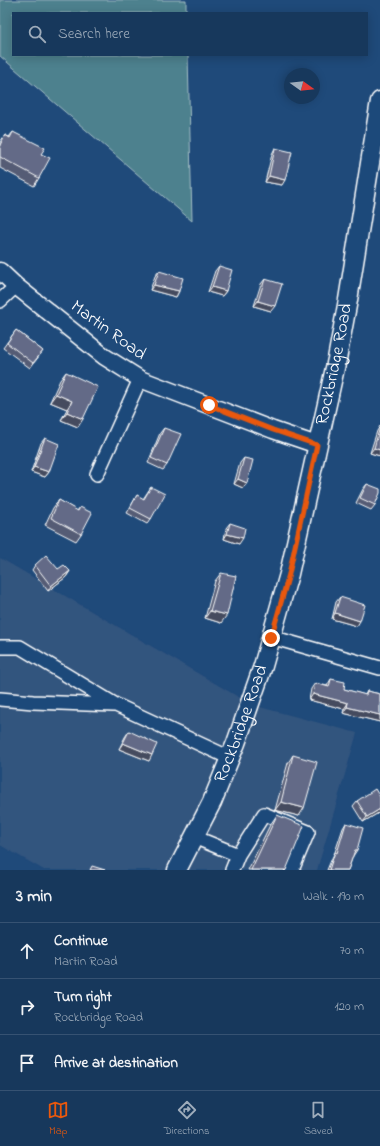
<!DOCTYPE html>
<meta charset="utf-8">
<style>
body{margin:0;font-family:"Indie Flower",sans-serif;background:#203f62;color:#f1f3f6}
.compass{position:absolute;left:284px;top:68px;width:36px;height:36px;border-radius:50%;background:#17385c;box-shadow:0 2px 10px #0003;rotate:105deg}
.stop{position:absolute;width:12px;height:12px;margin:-9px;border:3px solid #ea580c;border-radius:50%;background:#fff}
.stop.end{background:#ea580c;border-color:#fff;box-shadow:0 1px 4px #0008}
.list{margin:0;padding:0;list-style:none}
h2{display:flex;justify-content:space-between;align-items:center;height:52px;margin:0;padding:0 16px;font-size:17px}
h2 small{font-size:13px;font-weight:400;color:#9eacbb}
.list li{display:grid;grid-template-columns:26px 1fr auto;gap:12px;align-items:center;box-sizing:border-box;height:56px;padding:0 16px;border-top:1px solid #365272}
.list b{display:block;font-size:15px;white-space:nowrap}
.list p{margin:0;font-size:13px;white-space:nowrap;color:#9eacbb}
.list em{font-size:13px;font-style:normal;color:#9eacbb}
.icon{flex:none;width:22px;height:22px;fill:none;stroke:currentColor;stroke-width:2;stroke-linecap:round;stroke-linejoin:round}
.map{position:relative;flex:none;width:380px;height:870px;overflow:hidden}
.search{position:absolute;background:#17385c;box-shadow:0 2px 10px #0003;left:12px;right:12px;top:12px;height:44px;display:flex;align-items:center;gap:10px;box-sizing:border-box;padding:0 14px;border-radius:0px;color:#9eacbb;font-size:15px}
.sheet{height:220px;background:#17385c}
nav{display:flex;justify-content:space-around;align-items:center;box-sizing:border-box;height:56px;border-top:1px solid #365272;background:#17385c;font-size:11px;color:#9eacbb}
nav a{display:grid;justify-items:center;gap:2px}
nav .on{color:#ea580c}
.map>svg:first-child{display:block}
.built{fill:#33547e}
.green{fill:#4e818e;stroke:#a6c0c6}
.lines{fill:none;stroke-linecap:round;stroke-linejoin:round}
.minor-casing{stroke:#fff;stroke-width:16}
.tertiary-casing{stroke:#fff;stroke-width:19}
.secondary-casing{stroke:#fff;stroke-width:21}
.minor{stroke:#1f4a7a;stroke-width:13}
.tertiary{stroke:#1f4a7a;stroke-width:16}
.secondary{stroke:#1f4a7a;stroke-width:18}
.wall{fill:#555c74;stroke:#fff}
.shaded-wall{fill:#454b5e;stroke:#fff}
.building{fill:#636b87;stroke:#fff}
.route{stroke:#ea580c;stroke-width:5}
.labels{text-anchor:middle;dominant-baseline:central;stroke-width:3;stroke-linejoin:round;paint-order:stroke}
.street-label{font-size:18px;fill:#fff;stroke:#1f4a7a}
</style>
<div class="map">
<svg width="380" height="870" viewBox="0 0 380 870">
<rect width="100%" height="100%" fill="#1f4a7a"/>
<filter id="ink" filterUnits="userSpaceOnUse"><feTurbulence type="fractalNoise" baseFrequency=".025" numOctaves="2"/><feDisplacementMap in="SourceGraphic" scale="8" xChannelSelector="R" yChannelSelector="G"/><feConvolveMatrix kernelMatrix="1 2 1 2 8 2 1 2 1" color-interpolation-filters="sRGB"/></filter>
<g filter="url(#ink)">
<path class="built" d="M0,558L252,705L357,733L317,870H44L0,845Z"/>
<path class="green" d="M0,0H186V13H13V55H188L192,221L0,56Z"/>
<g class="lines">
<g class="minor-casing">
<path id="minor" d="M0,301L16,286
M97,474L140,379
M271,637L380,668
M0,647H20L116,705L230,758
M0,699L33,702L114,705
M194,837L238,855
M232,870L238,855L264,814L308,832L292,870"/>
</g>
<g class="tertiary-casing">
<path id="tertiary" d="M0,271L16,286L105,357L140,379L273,430L317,445"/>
</g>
<g class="secondary-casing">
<g id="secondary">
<path id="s1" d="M177,870L212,802L236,743L263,666L289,574L337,359L348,300L380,101"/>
</g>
</g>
<use href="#minor" class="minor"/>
<use href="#tertiary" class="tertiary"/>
<use href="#secondary" class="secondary"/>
</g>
<path class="wall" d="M13,132L41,154L39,178L34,186L0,168V142L5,135L9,137Z
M275,148L282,185L265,182L272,154Z
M219,266L226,291L222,296L208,292L215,271Z
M159,271L179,291L176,297L150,290L155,276Z
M265,279L271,311L254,306L261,284Z
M16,330L43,351L30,368L3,348Z
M66,372L78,427L61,420L67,409L50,402L60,380Z
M380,426V456L370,453L377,431Z
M164,428L167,465L163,470L148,463L160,433Z
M45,438L49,472L45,477L31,472L41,443Z
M244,458L247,483L243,488L234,484L240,463Z
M367,484L375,505L371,510L356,503L363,489Z
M151,487V519L147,524L127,513L137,495L143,499Z
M59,500L77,511L80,507L81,534L76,541L45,525L53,508Z
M230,523L239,544L224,539L226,528Z
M35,565L58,569L70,571L66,577L48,591L32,570Z
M221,573V623L205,618L215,581Z
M340,597L357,626L332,619L336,602Z
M331,679L344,689L365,695L367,691L380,694V722L343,713L344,709L309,700L311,689L315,683L327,686Z
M129,731L149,761L119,749L125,737Z
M293,755L299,816L275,810L288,763Z
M380,797V812L363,822L353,806L357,801Z
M277,815L286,870H248L270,825Z
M346,823L357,850L353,856L348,870H327L332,858L335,852L343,828Z"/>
<path class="shaded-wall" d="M269,176L285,180L282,185L265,182Z
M154,285L179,291L176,297L150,290Z
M212,287L226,291L222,296L208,292Z
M258,301L275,306L271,311L254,306Z
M56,394L72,401L67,409L50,402Z
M67,412L83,419L78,427L61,420Z
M374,448L380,450V456L370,453Z
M34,467L49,472L45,477L31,472Z
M238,479L247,483L243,488L234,484Z
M227,534L243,538L239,544L224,539Z
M70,571L66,577L48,591L51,586Z
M210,611L227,615L221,623L205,618Z
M335,613L360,621L357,626L332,619Z
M313,694L348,703L344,709L309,700Z
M347,707L380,715V722L343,713Z
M123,743L152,755L149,761L119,749Z
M281,802L304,808L299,816L275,810Z
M380,809V812L363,822L367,817Z"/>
<path class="building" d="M13,132L45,148L41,154L50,158L39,178L0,157V145L5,135L10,138Z
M275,148L292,152L285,180L269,176Z
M219,266L232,270L226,291L212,287Z
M159,271L183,278L179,291L154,285Z
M265,279L282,284L275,306L258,301Z
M16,330L43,351L33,363L7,343Z
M66,372L98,387L83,419L67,412L72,401L56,394Z
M380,427V450L374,448Z
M164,428L181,434L167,465L151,458Z
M45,438L59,444L49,472L34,467Z
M244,458L253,460L247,483L238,479Z
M367,484L380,489V493L375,505L360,498Z
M151,487L165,494L151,519L130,508L137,495L144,499Z
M59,500L78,511L80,507L92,513L81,534L51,518Z
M230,523L245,528L243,538L227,534Z
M46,555L58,569L64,565L70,571L51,586L35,565Z
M221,573L236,576L227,615L210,611Z
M340,597L365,605L360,621L335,613Z
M331,679L345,682L344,689L366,695L367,691L380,694V715L347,707L348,703L313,694L315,683L329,687Z
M129,731L157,744L152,755L123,743Z
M293,755L317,762L304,808L281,802Z
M375,789L380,797V809L367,817L357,801Z
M277,815L304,826L291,858L286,870H251Z
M346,823L363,828L357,850H355L348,870H329L335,852L337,853Z
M92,866L105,870H90Z"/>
</g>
<g class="lines" filter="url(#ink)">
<path class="route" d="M209,405L273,430L317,445L289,574L271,638"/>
</g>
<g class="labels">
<g class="street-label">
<text transform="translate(108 331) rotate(36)">Martin Road</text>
<text stroke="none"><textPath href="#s1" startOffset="532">Rockbridge Road</textPath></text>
<text stroke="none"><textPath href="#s1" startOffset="160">Rockbridge Road</textPath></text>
</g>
</g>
</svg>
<svg class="compass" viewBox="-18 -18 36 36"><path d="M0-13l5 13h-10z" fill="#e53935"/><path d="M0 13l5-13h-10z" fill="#9eacbb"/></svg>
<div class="stop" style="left:209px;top:405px"></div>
<div class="stop end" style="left:271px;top:638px"></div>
<div class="search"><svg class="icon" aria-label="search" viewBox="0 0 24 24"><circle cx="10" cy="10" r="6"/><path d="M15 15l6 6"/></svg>Search here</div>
</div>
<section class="sheet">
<h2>3 min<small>Walk · 190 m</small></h2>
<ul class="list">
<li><svg class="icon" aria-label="ahead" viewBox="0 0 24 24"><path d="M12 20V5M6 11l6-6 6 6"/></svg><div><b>Continue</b><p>Martin Road</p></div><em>70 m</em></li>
<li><svg class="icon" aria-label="right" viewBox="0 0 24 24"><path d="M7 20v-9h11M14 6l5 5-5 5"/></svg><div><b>Turn right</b><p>Rockbridge Road</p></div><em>120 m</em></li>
<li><svg class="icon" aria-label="arrive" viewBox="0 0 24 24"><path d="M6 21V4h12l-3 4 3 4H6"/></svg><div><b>Arrive at destination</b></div></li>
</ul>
</section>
<nav>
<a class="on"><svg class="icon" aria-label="map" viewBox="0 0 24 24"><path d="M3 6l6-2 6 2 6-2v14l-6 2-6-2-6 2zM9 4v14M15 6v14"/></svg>Map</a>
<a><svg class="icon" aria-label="directions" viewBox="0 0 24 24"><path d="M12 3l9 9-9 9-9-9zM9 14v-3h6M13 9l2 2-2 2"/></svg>Directions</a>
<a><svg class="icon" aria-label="saved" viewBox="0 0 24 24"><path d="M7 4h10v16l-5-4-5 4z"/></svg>Saved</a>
</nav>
